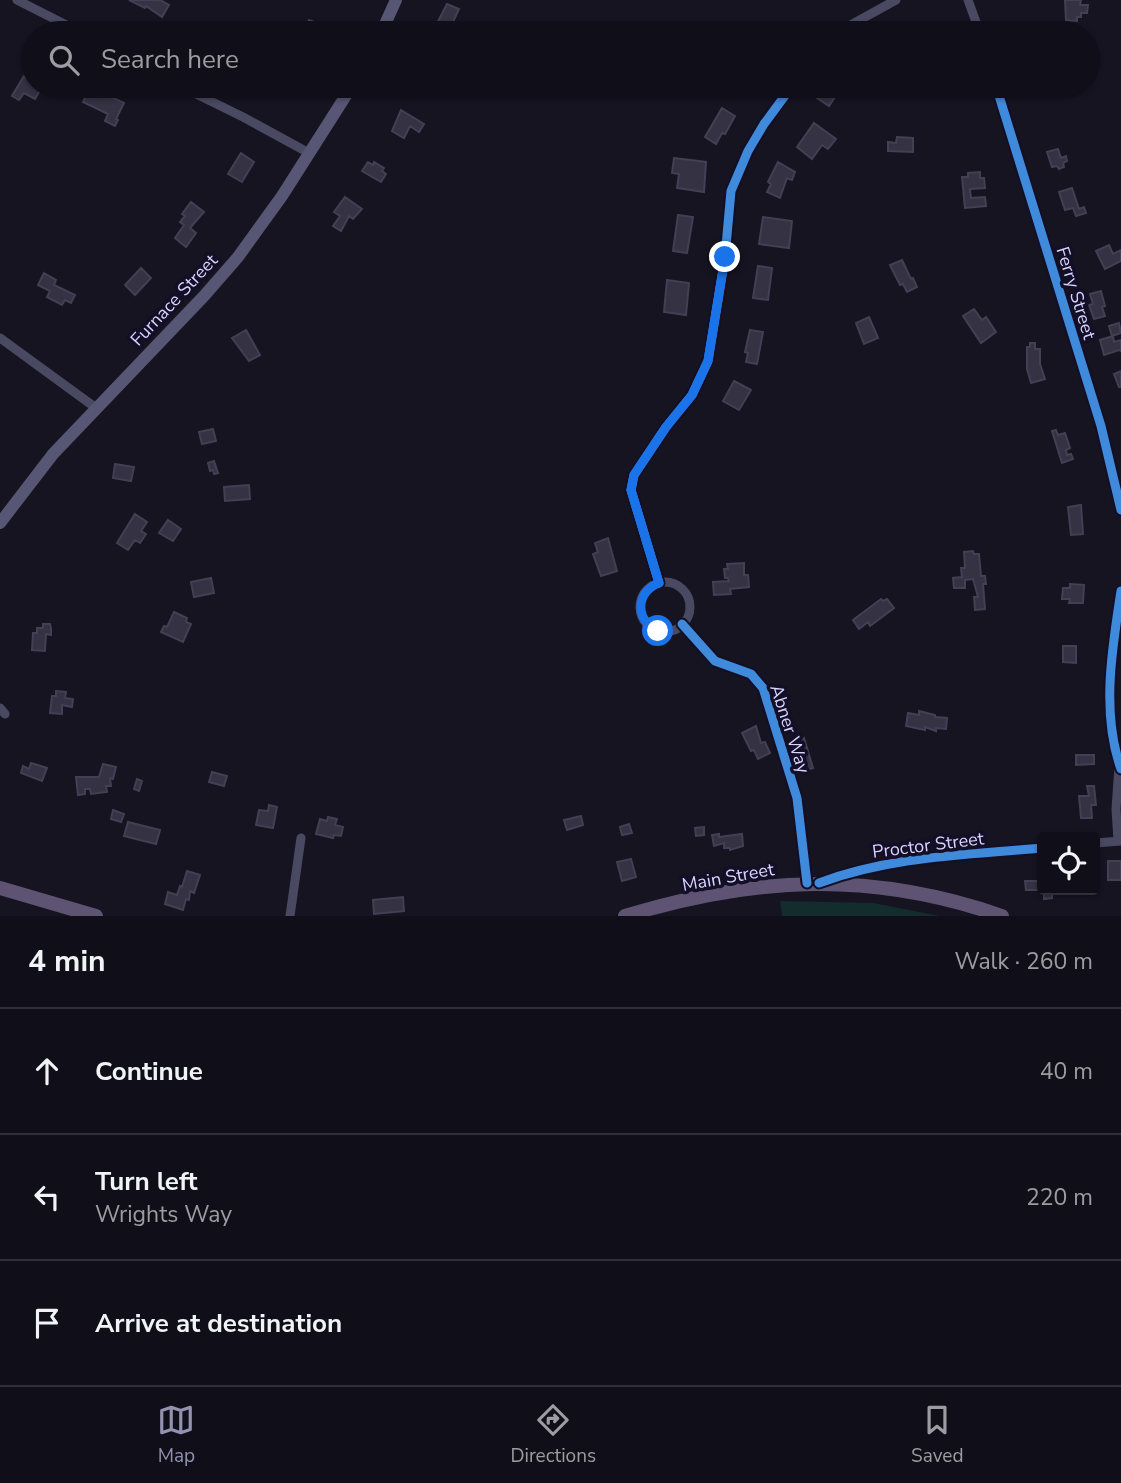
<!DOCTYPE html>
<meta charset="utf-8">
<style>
body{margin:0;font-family:"Nunito Sans",sans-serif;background:#191822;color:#f1f3f6}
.controls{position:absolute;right:21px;bottom:21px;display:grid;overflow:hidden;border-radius:7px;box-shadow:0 2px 5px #0004}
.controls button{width:63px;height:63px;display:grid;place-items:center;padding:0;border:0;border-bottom:2px solid #302f38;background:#100f19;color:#f1f3f6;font:35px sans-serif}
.stop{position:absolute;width:21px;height:21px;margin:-16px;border:5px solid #1a73e8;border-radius:50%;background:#fff}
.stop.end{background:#1a73e8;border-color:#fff;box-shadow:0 2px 7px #0008}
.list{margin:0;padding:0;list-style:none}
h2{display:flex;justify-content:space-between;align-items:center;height:91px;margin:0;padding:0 28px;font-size:30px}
h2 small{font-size:23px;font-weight:400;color:#9c9ca2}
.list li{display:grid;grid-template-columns:46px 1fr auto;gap:21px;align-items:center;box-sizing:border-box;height:126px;padding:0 28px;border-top:2px solid #302f38}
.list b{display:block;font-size:26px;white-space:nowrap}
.list p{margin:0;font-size:23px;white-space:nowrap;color:#9c9ca2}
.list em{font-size:23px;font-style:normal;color:#9c9ca2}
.icon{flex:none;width:38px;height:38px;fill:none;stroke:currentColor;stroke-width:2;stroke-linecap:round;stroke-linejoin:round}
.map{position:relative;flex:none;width:1121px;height:916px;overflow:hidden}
.search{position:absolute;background:#100f19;box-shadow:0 2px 5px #0004;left:21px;right:21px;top:21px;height:77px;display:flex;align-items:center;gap:18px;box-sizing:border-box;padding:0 24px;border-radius:38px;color:#9c9ca2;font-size:26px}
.sheet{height:469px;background:#100f19}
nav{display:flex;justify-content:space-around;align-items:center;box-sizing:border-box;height:98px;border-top:2px solid #302f38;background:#100f19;font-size:19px;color:#9c9ca2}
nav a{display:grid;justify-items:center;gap:4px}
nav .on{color:#9591b1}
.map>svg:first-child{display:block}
.green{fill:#132c2d}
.building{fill:#343243;stroke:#433f54;stroke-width:2}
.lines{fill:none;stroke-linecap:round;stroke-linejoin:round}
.street{stroke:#4a4962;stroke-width:9}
.secondary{stroke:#575674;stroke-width:12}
.primary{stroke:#5e5373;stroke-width:14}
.cycleway-casing{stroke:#130f26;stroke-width:13}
.cycleway{stroke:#408adc;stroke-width:9}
.route{stroke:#1a73e8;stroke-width:9}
.labels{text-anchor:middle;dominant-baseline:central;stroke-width:7;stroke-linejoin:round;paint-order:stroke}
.street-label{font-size:18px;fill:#d9d4ff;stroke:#130f26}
</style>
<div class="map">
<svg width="1121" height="916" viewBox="0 0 1121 916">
<rect width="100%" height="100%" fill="#161421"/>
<path class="green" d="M780,901L873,903L940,916H782Z"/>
<path class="building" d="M129,0H160L169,5L162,17L146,6L145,8Z
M1065,0H1081L1080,5H1088L1087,13H1081V17H1077V21L1066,20Z
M447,4L459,9L448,33H432Z
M309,20L322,25L319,33H304Z
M24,76L33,82V86L42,87L35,99L24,93L19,100L12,96Z
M737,86H757L746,95L736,88Z
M823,86H842L829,106L817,98L822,91L820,89Z
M90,87L124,103L116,119L118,120L115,126L105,121L108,114L83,102Z
M722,108L735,116L725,134L722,133L716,144L705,137Z
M401,110L424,124L419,132L410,126L404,138L392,131Z
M814,123L836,139L828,149L822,145L812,159L797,147Z
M897,137L913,138V152L888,151V142L896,143Z
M1058,149L1061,158L1066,156L1067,161L1063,163L1064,167L1059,169L1057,166L1052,167L1047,152Z
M241,153L254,162L242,182L228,174Z
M674,158L706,162L704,192L677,188L679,174L672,173Z
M368,162L373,165L374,162L384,168L382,171L386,174L381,182L362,171Z
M778,162L795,172L792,180L787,178L780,198L767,192L771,184L768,182Z
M980,172V178H984L985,188L970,189L971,198L985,197L986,206L965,208L962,177H968V173Z
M1072,188L1079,209L1084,207L1086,213L1076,216L1073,208L1065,210L1059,192Z
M345,197L362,209L353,219L349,216L341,231L333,226L340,216L334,212Z
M191,202L204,212L190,228L196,233L186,247L175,238L184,225L180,222L185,216L182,214Z
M678,215L693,217L687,253L673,251Z
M763,217L792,221L789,248L759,244Z
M1109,245L1113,254L1121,250V261L1105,269L1096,251Z
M902,260L911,279L913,278L917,287L907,292L903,284L900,285L890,265Z
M758,266L772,268L768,300L753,298Z
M141,268L151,278L135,295L125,285Z
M44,273L56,280L54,285L75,295L71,303L65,300L62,305L47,297L50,291L38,285Z
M667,280L689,283L686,315L664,312Z
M1101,291L1105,306L1102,307L1105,316L1094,319L1089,305L1093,304L1090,294Z
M974,309L982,320L986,317L996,332L981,343L963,316Z
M869,317L878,338L864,344L856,323Z
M1119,323L1121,333L1112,336L1109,326Z
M246,330L260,355L249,361L232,338Z
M750,330L763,332L757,364L746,362L748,353L745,352Z
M1113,336L1114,342L1121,340V351L1119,350L1104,355L1100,340Z
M1030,343H1035V349H1040V364L1045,379L1031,383L1027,369V347H1030Z
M1121,371V387H1119L1114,374Z
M734,381L751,390L739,410L723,401Z
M213,429L216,441L202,444L199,432Z
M1056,430L1058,435L1065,433L1070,448L1066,450L1067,455L1071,454L1073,459L1062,463L1052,431Z
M214,461L218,473L214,474L213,470L210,471L208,463Z
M115,464L134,467L131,481L113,478Z
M249,485L250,499L225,501L224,487Z
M1081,505L1083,534L1071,535L1068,507Z
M135,514L147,522L141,531L146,534L140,543L135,540L128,550L117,543Z
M168,520L181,529L173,541L159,533Z
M608,538L617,571L601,576L593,554L598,552L595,543Z
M973,551L974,554H979L981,576H985L986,584H983L985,609L975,610L974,597H978L973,579L965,580V588H954L953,578L962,577L961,568H965L964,552Z
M744,563V575H748L749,587L730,589L731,594L714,595L713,582L729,581L728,578H725L724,569H728L727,564Z
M211,578L214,593L194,597L191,582Z
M1070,584L1084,585L1083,603H1069L1070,599H1062L1063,588H1070Z
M881,599L883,601L887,599L894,608L870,626L868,622L859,629L853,620Z
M174,612L187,618L186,622L191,624L183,642L161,632L164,626L167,627Z
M43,624H50L51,628V635L46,634L45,651L32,650L33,633H37V628H43Z
M1063,646H1076V663L1063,662Z
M56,691L66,692L65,698L73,699L72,707L62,705V714L50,713L52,696H56Z
M919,711L935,715V717L947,718L946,729L936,728V731L925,727V730L906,726L908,713L919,715Z
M756,726L761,743L765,742L770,753L758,759L754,750L751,751L742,733Z
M804,738L813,768L796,773L791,754L795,753L791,742Z
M1076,755H1094V764L1076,765Z
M31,763L47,768L42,781L21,773L23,766L29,769Z
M103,764L116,767L113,779L110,778L111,786H106L107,792L91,794L90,789H85V794L78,795L76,777H99Z
M212,772L227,776L224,786L209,782Z
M137,779L142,781L139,791L134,789Z
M1087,786H1094L1096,805H1091L1092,818H1081L1079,796H1089Z
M269,805L277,807L273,828L256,825L259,810L268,811Z
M113,810L124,814L121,822L111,819Z
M581,816L583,825L567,830L564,820Z
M328,817L337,819L335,825L343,827L341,836L334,835L333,838L316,834L320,819L327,821Z
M128,822L160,830L156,844L124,836Z
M629,824L632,833L622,835L620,827Z
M704,827V835L696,836L695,828Z
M719,834V837L742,834L743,846L730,850V848H724V843L714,846L712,835Z
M631,859L636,877L622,881L617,862Z
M1108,861H1121V880H1108Z
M187,871L200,875L194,893L190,891L189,900L186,899L183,910L165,904L168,892L177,895L180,886L182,887Z
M1038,877H1042V890H1052V898L1044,899V890H1026L1025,881H1038Z
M403,897L404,911L374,914L373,900Z"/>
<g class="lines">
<path class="street" d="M17,0L82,33
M968,0L980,33
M836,33L896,0
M180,86L243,117L309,153
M996,86L1101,426L1121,510
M0,338L96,408
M640 607a25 25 0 1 1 50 0a25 25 0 1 1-50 0Z
M659,583L631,490L634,475L666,427L692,395L708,361L725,257L731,191L748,151L764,124L792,86
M1121,591C1112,649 1101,713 1121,769
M682,624L715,661L751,674L763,688L797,798L807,883
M0,708L5,714
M1118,841L1116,809L1119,766
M1095,843L1121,841
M823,881C893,856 969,855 1042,848
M290,916L301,838"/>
<path class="secondary" d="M381,33L396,0
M0,523L53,454L204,296L238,257L282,196L352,86"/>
<path class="primary" d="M0,888L96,916
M625,916C755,876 872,871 1002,916"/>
<g class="cycleway-casing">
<path id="cycleway" d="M996,86L1101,426L1121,510
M659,583L631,490L634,475L666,427L692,395L708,361L725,257L731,191L748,151L764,124L792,86
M1121,591C1112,649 1101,713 1121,769
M682,624L715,661L751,674L763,688L797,798L807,883
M819,883C891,856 967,855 1042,848"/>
</g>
<use href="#cycleway" class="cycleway"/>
</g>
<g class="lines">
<path class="route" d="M658,631C635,621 635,592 659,583L631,490L634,475L666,427L692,395L708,361L725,257"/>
</g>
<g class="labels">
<g class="street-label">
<text transform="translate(1076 293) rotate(73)">Ferry Street</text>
<text transform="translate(174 300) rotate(-47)">Furnace Street</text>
<text transform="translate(790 729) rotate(72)">Abner Way</text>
<text transform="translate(928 845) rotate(-7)">Proctor Street</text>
<text transform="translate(728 877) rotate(-10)">Main Street</text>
</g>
</g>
</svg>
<div class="controls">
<button><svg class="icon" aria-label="locate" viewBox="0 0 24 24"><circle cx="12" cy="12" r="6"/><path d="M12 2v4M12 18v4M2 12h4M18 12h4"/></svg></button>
</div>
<div class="stop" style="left:658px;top:631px"></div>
<div class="stop end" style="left:725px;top:257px"></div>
<div class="search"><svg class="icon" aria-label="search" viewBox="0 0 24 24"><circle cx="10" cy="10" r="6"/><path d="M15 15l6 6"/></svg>Search here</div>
</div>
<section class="sheet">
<h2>4 min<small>Walk · 260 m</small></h2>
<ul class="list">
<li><svg class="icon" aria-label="ahead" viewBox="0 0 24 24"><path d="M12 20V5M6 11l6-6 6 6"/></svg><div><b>Continue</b></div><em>40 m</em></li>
<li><svg class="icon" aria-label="left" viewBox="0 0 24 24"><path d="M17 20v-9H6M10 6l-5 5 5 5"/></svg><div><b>Turn left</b><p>Wrights Way</p></div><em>220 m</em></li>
<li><svg class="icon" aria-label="arrive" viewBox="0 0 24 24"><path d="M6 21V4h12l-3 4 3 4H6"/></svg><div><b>Arrive at destination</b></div></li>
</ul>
</section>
<nav>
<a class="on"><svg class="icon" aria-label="map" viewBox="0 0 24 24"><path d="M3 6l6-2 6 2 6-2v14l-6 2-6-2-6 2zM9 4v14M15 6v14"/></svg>Map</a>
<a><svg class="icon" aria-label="directions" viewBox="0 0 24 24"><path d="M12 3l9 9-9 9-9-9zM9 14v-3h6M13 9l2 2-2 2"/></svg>Directions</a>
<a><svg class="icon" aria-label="saved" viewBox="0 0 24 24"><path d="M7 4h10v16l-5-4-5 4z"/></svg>Saved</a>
</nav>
